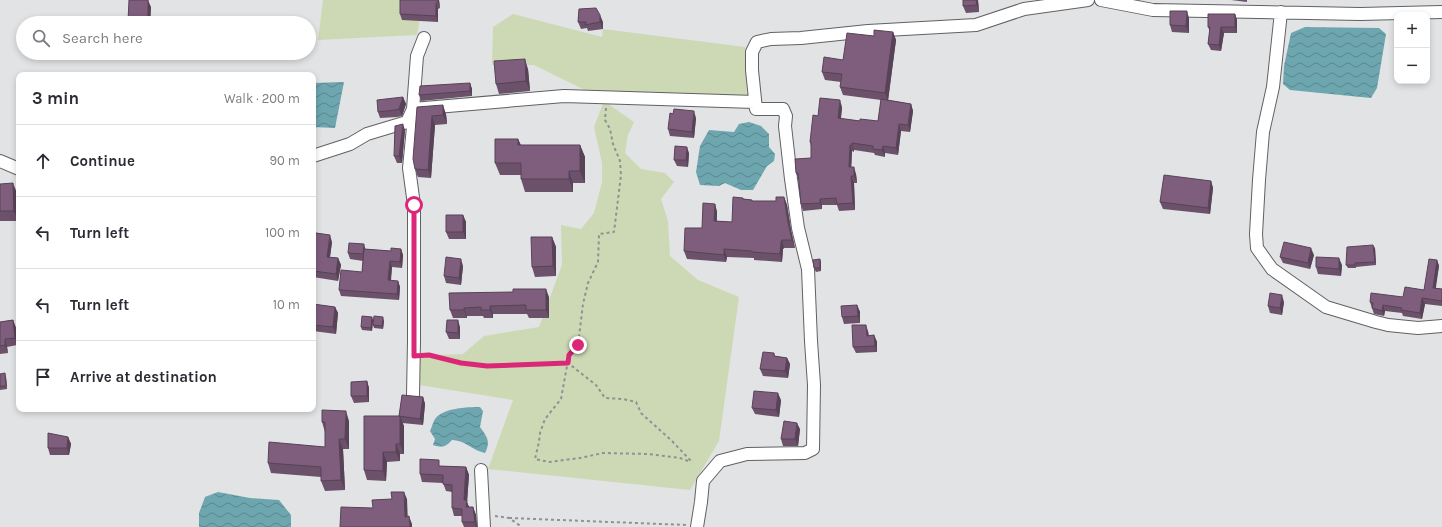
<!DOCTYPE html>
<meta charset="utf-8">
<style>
body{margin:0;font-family:Karla,sans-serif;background:#f2f2f3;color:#2b2b33}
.controls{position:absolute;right:12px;top:12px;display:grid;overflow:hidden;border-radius:8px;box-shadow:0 2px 6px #0003}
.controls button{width:36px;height:36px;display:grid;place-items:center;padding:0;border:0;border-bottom:1px solid #e1e1e2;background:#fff;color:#2b2b33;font:20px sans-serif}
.stop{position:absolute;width:12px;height:12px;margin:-9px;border:3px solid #db2777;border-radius:50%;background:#fff}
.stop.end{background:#db2777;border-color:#fff;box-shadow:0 1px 4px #0008}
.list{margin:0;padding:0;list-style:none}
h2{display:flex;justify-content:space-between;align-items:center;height:52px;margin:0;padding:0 16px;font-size:17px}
h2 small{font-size:13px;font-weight:400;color:#7c7c81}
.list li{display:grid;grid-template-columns:26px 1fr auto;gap:12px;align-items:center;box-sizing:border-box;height:72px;padding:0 16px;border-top:1px solid #e1e1e2}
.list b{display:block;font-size:15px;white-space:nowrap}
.list em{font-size:13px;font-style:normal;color:#7c7c81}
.icon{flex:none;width:22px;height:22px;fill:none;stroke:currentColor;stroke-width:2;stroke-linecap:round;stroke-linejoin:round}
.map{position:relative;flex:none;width:1442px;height:527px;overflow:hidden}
.search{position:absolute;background:#fff;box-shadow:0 2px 6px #0003;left:16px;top:16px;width:300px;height:44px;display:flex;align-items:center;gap:10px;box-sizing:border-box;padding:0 14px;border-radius:22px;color:#7c7c81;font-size:15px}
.panel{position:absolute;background:#fff;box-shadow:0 2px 6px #0003;left:16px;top:72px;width:300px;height:340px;border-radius:8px}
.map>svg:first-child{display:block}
.grass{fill:#cdd9b5}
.water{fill:url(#water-waves)}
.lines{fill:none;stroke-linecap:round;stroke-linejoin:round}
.street-casing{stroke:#606163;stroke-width:14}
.path{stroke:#909193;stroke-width:2;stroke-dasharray:3 3;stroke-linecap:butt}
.street{stroke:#fff;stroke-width:12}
.wall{fill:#6c516b}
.shaded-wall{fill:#584257}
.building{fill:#7e5e7c;stroke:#584257}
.route{stroke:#db2777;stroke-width:5}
</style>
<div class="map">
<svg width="1442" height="527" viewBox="0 0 1442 527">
<defs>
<pattern id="water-waves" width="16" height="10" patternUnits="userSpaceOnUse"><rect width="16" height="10" fill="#6da6af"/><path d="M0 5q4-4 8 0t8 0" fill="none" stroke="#59878e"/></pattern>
</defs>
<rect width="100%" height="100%" fill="#e2e3e5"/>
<path class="grass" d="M323,0H410L423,3L417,35L318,40Z
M513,14L602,37L603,29L745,47L747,101L599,97L534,65H492L493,27Z
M604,101L634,122L628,135L625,153L641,169L665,173L674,182L661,199L668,221L670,256L698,280L739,297L719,441L690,490L488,469L513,400L413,384L414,356L463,354L484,336L539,327L562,265L561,225L581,229L594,213L602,182V163L594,127Z"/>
<path class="water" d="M1305,27L1379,28L1386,34L1377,88L1371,98L1290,90L1283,84L1284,66L1291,33Z
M344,82L335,128L313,127V83Z
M749,122L761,126L769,134V147L775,154L774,161L767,166L753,190H741L725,183L719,186L700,185L696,172L700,146L709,130L734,132L739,124Z
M480,407L483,411L480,427C487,437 491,441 485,453C471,450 467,441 452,440C446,447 442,448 433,445L435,439L430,431C432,427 433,422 435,419C443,408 467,407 480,407Z
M218,492L250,498L279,500L291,515V527H199V513L205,497Z"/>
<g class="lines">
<g class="street-casing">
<path id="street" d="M1101,0L1153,10L1360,14L1442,12
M1281,12L1273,87L1263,132L1259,180L1256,234L1257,248L1272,269L1326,307L1376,322L1388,325L1418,328L1442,326
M313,156L350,144L367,134L407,122L413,109L564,96L755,102
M0,161L19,169
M413,395L414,341V205L409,168L413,127V109L417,56L424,38
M481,470L484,527
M697,527L701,502L703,481L720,461L747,454L805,453L813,449L814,385L811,341L808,269L798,228L791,179L785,126L786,116L783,109H756L752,70V52L757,42L771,39L801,38L868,31L976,25L1024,9L1088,0"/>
</g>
<path class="path" d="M606,108L605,120L610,129L613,144L620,161L621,175L614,232L599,234L598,262L588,283L583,304L578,345L569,355L561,399L545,419L540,433L539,442L535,459L549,462L580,458L603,453L648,454L680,458L691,462
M424,356L429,355L461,363L487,366L568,363L596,385L605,398L623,399L636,402L641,413L671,440L691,461
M495,516L509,518L522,527
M509,518L687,525"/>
<use href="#street" class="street"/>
</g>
<path class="wall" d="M400,0H439L440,8L438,9V22L402,20L400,14Z
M978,0L979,12L966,13L963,6Z
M1231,0H1247V2Z
M151,7L150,23H129L128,21Z
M579,9L603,22V29L588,31L587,28L581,29L578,22Z
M1235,14L1237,20V33H1224L1221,51L1211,50L1208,44L1210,32L1208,27Z
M1189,18V33L1172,32L1170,25Z
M893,32L896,40L888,100L911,104L913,111L910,132L901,131L898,155L885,153V157L875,155L874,153L854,150V152L852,151L851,167L856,174L857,183H854L855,210L839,211L837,205H822V209L803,211L801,204L799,180L796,173L811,158V146L810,142L818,116L842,107L841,119L860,121H878L881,100L843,95L840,87L841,82L825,80L822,72L843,60L874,36Z
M528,69L530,91L499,94L496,84Z
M470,83L472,89V96L421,101L419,95Z
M403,97L406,104L402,116L397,117L380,118L378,112Z
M417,107L446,114L447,124L435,125L431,178L418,177L415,169Z
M696,118L694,138L670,136L668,129Z
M405,130L402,163H397L394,156Z
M518,139L521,145H580L585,157V183H573V192H525L521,179V175H500L495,163Z
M689,153L688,167L677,166L674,160Z
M1211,181L1213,188L1210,214L1163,209L1160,202Z
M0,184L17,193L18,221H0Z
M784,197L787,205L791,230L795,248H784L783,249L782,262L754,260V258L727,257L726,262L687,259L684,251L702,228L715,204L717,212V221L732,222L743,198V199L752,200V201H776Z
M463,215L466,222V239H449L446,232Z
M552,237L556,247V276L535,277L532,267Z
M332,242L330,257L338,258L341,265L338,281L313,277V253Z
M1375,248L1376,265L1356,267V268H1348L1346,265Z
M366,249L391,251L401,249L403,255L402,268L392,267L391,281H398L400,287L399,300L341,296L339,290L362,272L363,261L350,259L348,253Z
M1314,255L1310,269L1283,263L1280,257Z
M820,259L821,263V271L816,272L814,268Z
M1437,260L1439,266L1435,288L1442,289V306L1425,304L1422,319L1403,316L1402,313L1385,311L1384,316L1374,314L1370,302L1403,297L1424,290Z
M1342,265L1341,276L1318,274L1316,267Z
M463,266L461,285L446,283L444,276Z
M513,292L549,297V318H529L527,314H493V318H484L483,316H467V318H453L450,310Z
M1284,302L1282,315L1270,313L1268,306Z
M313,304L335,307L338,313L336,334L313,331Z
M857,305L860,312V323L844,324L842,317Z
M372,317L373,321L372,331L362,330L361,327Z
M13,320L16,328L17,345L7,347L8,353L0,354V322Z
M384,321L383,329L374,328L373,325Z
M460,327V339H449L446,332Z
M868,331L869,336L874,335L877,342V352L856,353L853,347Z
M774,353L775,356L787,358L790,364L788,378L763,376L760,369Z
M0,374L6,377L7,389L0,390Z
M367,381L369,388V402L354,403L351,396Z
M423,397L425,404L423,425L402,423L404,426V454H400V461L387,462L386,481L367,480L364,470L399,416Z
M781,400L779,417L755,414L752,408Z
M349,421V449H343L345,490L325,491L321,481V477L271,473L268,463L325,447V432L322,422Z
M800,429L798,446H783L781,439Z
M68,437L71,444L69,455H50L48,448Z
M441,466L466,467L469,475L467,502L469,507H473L476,515L477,527H464L462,522V516H454L452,508V492L446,491L443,483L422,482L420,474Z"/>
<path class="shaded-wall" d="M148,0L151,7L150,23H148Z
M438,0H439L440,8L438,2Z
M976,0H978L979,12L977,5Z
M436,3L438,9V22L436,16Z
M1187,11L1189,18V33L1186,26Z
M1235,14L1237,20V33L1235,27Z
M600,15L603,22V29L600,22Z
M1221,27L1224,33L1221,51L1219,45Z
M893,32L896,40L888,101L885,93Z
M525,59L528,69L530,91L526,81Z
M470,83L472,89V96L470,91Z
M403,97L406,104L402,116L399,109Z
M840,100L842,107L840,125L838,118Z
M911,104L913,111L910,132L908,125Z
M443,105L446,114L447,124L443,115Z
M694,111L696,118L694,138L692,132Z
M432,116L435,125L431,178L428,170Z
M403,124L405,130L402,163L399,156Z
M899,124L901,131L898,155L896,148Z
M518,139L523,151L518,145Z
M852,143L854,150V152L852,145Z
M580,145L585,157V183L580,171Z
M850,145L852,151L851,174L849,167Z
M883,146L885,153V157L882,150Z
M687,147L689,153L688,167L686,160Z
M854,167L856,174L857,183L854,176Z
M569,171L573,183V192L569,179Z
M851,176L854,183L855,210L853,203Z
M1211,181L1213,188L1210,214L1208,208Z
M13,183L17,193L18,221L14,211Z
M784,197L787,205L791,230L795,248L792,240L788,222Z
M820,199L822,205V209L820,203Z
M715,204L717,212L716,229L714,221Z
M463,215L466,222V239L463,232Z
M330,235L332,242L329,264L327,257Z
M552,237L556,247V276L553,266Z
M782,240L784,248L783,249L782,262L780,254L781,242Z
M364,244L366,251L365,261L363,254Z
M1373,245L1375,248L1376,265L1375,262Z
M1311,248L1314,255L1310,269L1308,263Z
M401,249L403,255L402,268L400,262Z
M724,249L727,257L726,262L724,255Z
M338,258L341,265L338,281L336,274Z
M1339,258L1342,265L1341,276L1339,269Z
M461,259L463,266L461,285L459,278Z
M820,259L821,263V271L820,268Z
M1437,260L1439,266L1435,294L1433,288Z
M390,261L392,267L390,286L388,280Z
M398,281L400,287L399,300L397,294Z
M546,289L549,297V318L546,310Z
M1282,295L1284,302L1282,315L1280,308Z
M1422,298L1425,304L1422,319L1420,313Z
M857,305L860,312V323L858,316Z
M1383,305L1385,311L1384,316L1382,311Z
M490,306L493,314V318L490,310Z
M335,307L338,313L336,334L333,327Z
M464,308L467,316V318L464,310Z
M372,317L373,321L372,331L371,328Z
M383,317L384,321L383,329L382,326Z
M13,320L16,328L17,345L15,338Z
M458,320L460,327V339L458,333Z
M866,325L868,331L869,342L867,336Z
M874,335L877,342V352L875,346Z
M5,339L7,347L8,353L5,345Z
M787,358L790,364L788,378L785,371Z
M5,373L6,377L7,389L6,386Z
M367,381L369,388V402L367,396Z
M778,393L781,400L779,417L776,410Z
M423,397L425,404L423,425L420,419Z
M346,411L349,421V449L345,439Z
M400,416L404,426V454L400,444Z
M797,423L800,429L798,446L795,439Z
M68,437L71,444L69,455L67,448Z
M339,439L343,449L345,490L341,480Z
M396,444L400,454V461L396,452Z
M383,452L387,462L386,481L383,471Z
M466,467L469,475L467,502L469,507H466L464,500Z
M404,492L407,499L408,524L405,517Z
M473,507L476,515L477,527H476L475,522Z
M409,516L412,524V527H410Z"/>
<path class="building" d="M129,0H148V21H128Z
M400,0H438V2L436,3V16L400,14Z
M963,0H976L977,5L963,6Z
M596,8L600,15V22L585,25L586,22H578L579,9Z
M1170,11H1187L1186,26L1170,25Z
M1208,14H1235V27H1221L1219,45L1208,44L1210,27H1208Z
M874,30L893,32L885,93L840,87L842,74L822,72L824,57L843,60L847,33L874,36Z
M525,59L526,81L496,84L494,61Z
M470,83V91L419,95L420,86Z
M403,97L399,109L395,110L378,112L377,100Z
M820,98L840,100L838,118L860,121V119L878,121L881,99L911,104L908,125L899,124L896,148L883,146L882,150L873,149V146L852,143V145H850L849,167H854V176H851L853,203L837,204L836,198L820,199V203L801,204L798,173H796L795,159L811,158V142H810L813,115L818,116Z
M443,105V115L432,116L428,170L415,169L413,159L417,107Z
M674,109L694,111L692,132L668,129L670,113L673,114Z
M403,124L399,156H394L395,126Z
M495,139H518V145H580V171H569V179H521V163H495Z
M675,146L687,147L686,160H674Z
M1164,175L1211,181L1208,208L1160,202Z
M13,183L14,211H0V184Z
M733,197L743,198V199L752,200V201H776V197H784L788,222L792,240H782L781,242L780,254L752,252V251L724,249V255L684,251L685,228H702L703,203L715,204L714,221L732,222Z
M446,215H463V232H446Z
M316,233L330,235L327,257L338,258L336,274L313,271V253Z
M531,237H552L553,266L532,267Z
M1284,242L1311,248L1308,263L1280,257Z
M349,243L364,244L363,254L348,253Z
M1373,245L1375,262L1355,263V265H1346L1347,247Z
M391,248L401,249L400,262L390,261L388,280L398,281L397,294L339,290L341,270L362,272L364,249L391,251Z
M446,257L461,259L459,278L444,276Z
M1316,257L1339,258V269L1316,267Z
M820,259V268H814L813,260Z
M1429,259L1437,260L1433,288L1442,289V301L1422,298L1420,313L1401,310L1402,308L1383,305L1382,311L1372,308L1373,303L1370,302L1371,293L1403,297L1405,287L1424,290Z
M513,289H546V310H526V305L490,306V310H481V307L464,308V310H450L449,293L513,292Z
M1270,293L1282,295L1280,308L1268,306Z
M313,304L335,307L333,327L313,325Z
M857,305L858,316L842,317L841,306Z
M362,316L372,317L371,328L361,327Z
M374,316L383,317L382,326L373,325Z
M13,320L15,338L5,339V345L0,346V322Z
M447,320H458V333L446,332Z
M852,325H866L867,336L874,335L875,346L853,347Z
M763,352L774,353V356L787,358L785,371L760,369Z
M5,373L6,386H0V374Z
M367,381V396H351V382Z
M754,391L778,393L776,410L752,408Z
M402,395L423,397L420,419L399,416Z
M322,410L346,411L345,439H339L341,480L321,481V467L268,463L269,442L325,447V422H322Z
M364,416H400V444H396V452H383V471L364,470Z
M784,421L797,423L795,439H781Z
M48,433L68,437L67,448H48Z
M420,459L439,460V466L466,467L464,500H467L466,507H473L475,522H462V509L452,508V485L443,484V475L420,474Z
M391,492H404L405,517L409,516L410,527H340L341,507L373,508L372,500L392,499Z"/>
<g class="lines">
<path class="route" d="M414,205V356L429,355L461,363L487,366L568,363L569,355L578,345"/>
</g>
</svg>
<div class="controls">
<button>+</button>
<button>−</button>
</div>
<div class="stop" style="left:414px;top:205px"></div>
<div class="stop end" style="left:578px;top:345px"></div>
<div class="search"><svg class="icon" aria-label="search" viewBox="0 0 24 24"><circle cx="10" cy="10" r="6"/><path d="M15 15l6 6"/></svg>Search here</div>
<section class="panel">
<h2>3 min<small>Walk · 200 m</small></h2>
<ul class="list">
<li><svg class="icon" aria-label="ahead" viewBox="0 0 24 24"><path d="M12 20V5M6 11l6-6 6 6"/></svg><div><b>Continue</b></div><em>90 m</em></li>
<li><svg class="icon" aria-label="left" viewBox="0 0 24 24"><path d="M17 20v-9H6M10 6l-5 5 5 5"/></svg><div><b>Turn left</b></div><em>100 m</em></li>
<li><svg class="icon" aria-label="left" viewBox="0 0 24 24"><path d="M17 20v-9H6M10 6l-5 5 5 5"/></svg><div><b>Turn left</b></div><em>10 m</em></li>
<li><svg class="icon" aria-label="arrive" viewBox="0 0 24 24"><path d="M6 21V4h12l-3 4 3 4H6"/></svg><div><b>Arrive at destination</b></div></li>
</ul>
</section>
</div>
